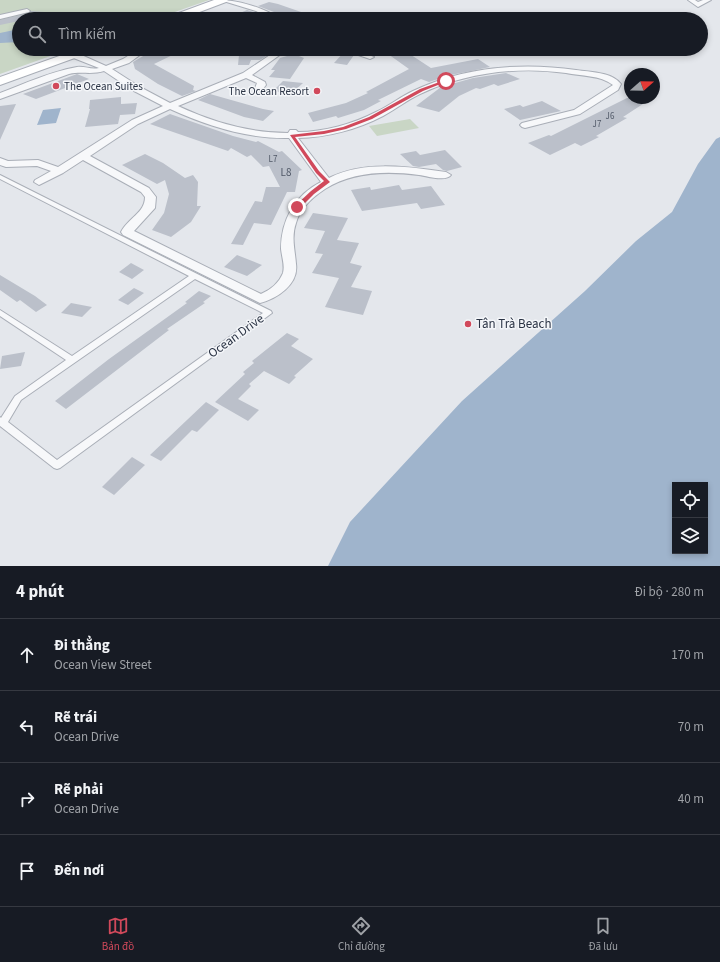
<!DOCTYPE html>
<html lang="vi">
<meta charset="utf-8">
<style>
body{margin:0;font-family:"Source Sans 3",sans-serif;background:#20242c;color:#f1f3f6}
.controls{position:absolute;right:12px;bottom:12px;display:grid;overflow:hidden;border-radius:0px;box-shadow:0 2px 6px #0003}
.controls button{width:36px;height:36px;display:grid;place-items:center;padding:0;border:0;border-bottom:1px solid #363941;background:#171b24;color:#f1f3f6;font:20px sans-serif}
.compass{position:absolute;left:624px;top:68px;width:36px;height:36px;border-radius:50%;background:#171b24;box-shadow:0 2px 6px #0003;rotate:70deg}
.stop{position:absolute;width:12px;height:12px;margin:-9px;border:3px solid #d1495b;border-radius:50%;background:#fff}
.stop.end{background:#d1495b;border-color:#fff;box-shadow:0 1px 4px #0008}
.list{margin:0;padding:0;list-style:none}
h2{display:flex;justify-content:space-between;align-items:center;height:52px;margin:0;padding:0 16px;font-size:17px}
h2 small{font-size:13px;font-weight:400;color:#9ea1a6}
.list li{display:grid;grid-template-columns:26px 1fr auto;gap:12px;align-items:center;box-sizing:border-box;height:72px;padding:0 16px;border-top:1px solid #363941}
.list b{display:block;font-size:15px;white-space:nowrap}
.list p{margin:0;font-size:13px;white-space:nowrap;color:#9ea1a6}
.list em{font-size:13px;font-style:normal;color:#9ea1a6}
.icon{flex:none;width:22px;height:22px;fill:none;stroke:currentColor;stroke-width:2;stroke-linecap:round;stroke-linejoin:round}
.map{position:relative;flex:none;width:720px;height:566px;overflow:hidden}
.search{position:absolute;background:#171b24;box-shadow:0 2px 6px #0003;left:12px;right:12px;top:12px;height:44px;display:flex;align-items:center;gap:10px;box-sizing:border-box;padding:0 14px;border-radius:22px;color:#9ea1a6;font-size:15px}
.sheet{height:340px;background:#171b24}
nav{display:flex;justify-content:space-around;align-items:center;box-sizing:border-box;height:56px;border-top:1px solid #363941;background:#171b24;font-size:11px;color:#9ea1a6}
nav a{display:grid;justify-items:center;gap:2px}
nav .on{color:#d1495b}
.map>svg:first-child{display:block}
.green{fill:#c9d6c5}
.water{fill:#9fb4cc;fill-rule:evenodd}
.building{fill:#bbc0ca}
.lines{fill:none;stroke-linecap:round;stroke-linejoin:round}
.service-casing{stroke:#a9aeb7;stroke-width:2}
.minor-casing{stroke:#a9aeb7;stroke-width:2}
.secondary-casing{stroke:#a9aeb7;stroke-width:2}
.service{fill:#f7f8fa;fill-rule:evenodd}
.minor{fill:#f7f8fa;fill-rule:evenodd}
.secondary{fill:#fff;fill-rule:evenodd}
.route{fill:#d1495b}
.poi-dot{fill:#d1495b;stroke:#f4f6f9;stroke-width:1.5}
.labels{text-anchor:middle;dominant-baseline:central;stroke-width:3;stroke-linejoin:round;paint-order:stroke}
.far-number-label{font-size:9px;fill:#4f5766}
.far-poi-label{font-size:11px;fill:#2b3445;stroke:#f4f6f9;text-anchor:start}
.number-label{font-size:11px;fill:#4f5766}
.poi-label{font-size:13px;fill:#2b3445;stroke:#f4f6f9;text-anchor:start}
.street-label{font-size:13px;fill:#2b3445;stroke:#f4f6f9}
</style>
<div class="map">
<svg width="720" height="566" viewBox="0 0 720 566">
<rect width="100%" height="100%" fill="#e4e7ec"/>
<path class="green" d="M0,0H209L155,19H19V49H70L0,74Z
M410,119L419,128L377,136L369,126Z"/>
<path class="water" d="M19,29V42L0,43V33Z
M61,108L56,123L37,125L43,110Z
M720,137V566H328L350,522L462,401L585,291L636,241L672,212L698,164L716,139ZM675,485H705V551H675Z"/>
<path class="building" d="M269,2L278,4L304,13L290,18L258,6Z
M247,10L257,13L261,19H226Z
M31,11L44,12V19H19V21L0,25V20L29,13Z
M155,49H185L154,64L194,86L193,90L196,91L182,96L158,84L135,69L133,62Z
M248,49H268V55L260,60H251L249,65H238L239,55H248Z
M381,49H402L431,68L478,59L490,67L451,75L429,82L421,79L378,100L381,101L364,110L338,118L336,116L313,122L308,113L346,103L368,93L366,92L409,69Z
M344,52L354,55L347,65L334,63Z
M294,54L304,58L290,79L269,77L275,70H271L280,58Z
M506,73L520,79L498,86L494,84L480,89L476,88L459,96L439,112L416,106L441,87L473,78Z
M77,74L89,79L36,99L23,94Z
M283,81L303,83L291,94L273,91Z
M210,94L263,109L274,111L263,121L244,117L198,100Z
M121,97V104L137,103L135,114L120,115L118,124L85,127L90,109H89L90,100Z
M627,98H652L623,117L627,118L596,136L599,137L581,146L575,143L550,155L528,143L549,135L551,136Z
M542,101L561,111L520,120L504,109L520,105L523,107Z
M16,104L0,140V106Z
M170,114L233,136L256,142L258,141L279,152L282,151L302,170L299,171L295,192H287L271,225L254,223L243,245L231,244L255,201L262,202L266,187H280L269,166L263,167L251,155L247,157L231,148L228,151L150,124Z
M445,150L462,167L447,171L443,170L436,164L419,167L413,166L400,154L416,151L420,155Z
M145,154L163,163L185,178L193,175L198,182L197,206H201L191,222L171,237L152,230L164,213L169,194L165,180L157,184L122,165Z
M399,185L402,190L431,186L445,205L421,209L417,203L362,211L351,190L370,187L371,190Z
M313,213L348,218L337,240L359,243L350,263L362,266L351,287L372,291L363,315L325,307L339,278L312,273L323,254L315,253L325,231L304,228Z
M237,255L262,265L247,276L224,267Z
M131,263L144,270L132,279L119,272Z
M0,275L35,296L47,305L36,312L20,300L17,302L0,290Z
M134,288L144,293L128,305L118,300Z
M199,291L211,296L203,302L205,303L167,329L169,330L66,409L55,401L109,359L187,303L185,302Z
M71,303L92,307L82,317L61,313Z
M287,333L299,339L291,346L313,359L294,376L296,377L289,384L264,371L249,384L251,386L238,399L259,410L248,421L215,402L245,374L243,372L254,363L252,361Z
M25,352L21,366L0,369L2,356Z
M206,402L219,410L197,432L192,430L161,461L150,455Z
M132,457L145,465L114,495L102,487Z"/>
<g class="lines">
<g class="service-casing">
<path id="service" d="M0,175L271,311L272,313L60,468L57,469L54,468L0,426V417L1,418L15,396L66,360L0,316V310L72,356L189,276L0,179ZM195,279L263,313L57,460L8,422L21,400Z"/>
</g>
<g class="minor-casing">
<path id="minor" d="M220,0C236,0 267,8 279,19H271L256,11Z
M688,0H695L698,2L703,0H711L698,7Z
M27,9L30,11L29,12L0,19V15Z
M139,49H148L129,63L112,69L140,87L170,103L243,73L279,49H288L252,75L265,82L266,85L262,90H256L255,88L257,83L246,78L178,106C212,122 250,133 288,133L290,130H296L298,132C324,132 353,124 376,112C389,106 400,97 413,91C463,67 521,62 576,70C590,72 612,72 621,84L618,90L580,114L525,128L522,127L520,125L522,123L574,110L613,85C600,75 581,76 566,73C517,66 464,73 420,94C407,100 396,109 383,116C358,129 326,138 298,138L329,178C365,160 408,167 446,172L451,175C446,182 427,176 419,175C388,171 353,171 325,189C313,197 300,208 296,223C291,237 295,250 296,264C299,285 276,299 260,303L123,235L121,232C128,218 145,213 145,197L141,192L83,160L63,173L39,185L34,182L35,180L51,171L37,166L6,167L0,165V158L8,161L38,160L58,167L132,120L163,106L134,91L104,71C92,75 81,71 69,74L0,99V93C24,84 52,71 77,67C85,66 91,70 99,68L71,57V53H77L106,66L123,59ZM170,109C207,126 248,139 289,138L321,182C295,195 281,220 281,249C282,258 285,265 283,273C279,283 270,290 261,294L134,231L155,208L156,197L149,188L90,156L138,124Z
M341,49H353L374,57L370,59Z"/>
</g>
<g class="secondary-casing">
<path id="secondary" d="M214,0H228L226,2L181,19H167L168,17Z
M79,49H96L94,51L0,85V77Z"/>
</g>
<use href="#service" class="service"/>
<use href="#minor" class="minor"/>
<use href="#secondary" class="secondary"/>
</g>
<path class="route" d="M445,80L448,81L423,91L372,119L346,129L324,134L295,137L319,171L330,182L314,194L299,209H295V206L311,191L324,181L316,173L290,135L324,131L343,127L369,117L420,89Z"/>
<g class="poi-dot">
<circle cx="56" cy="86" r="4"/>
<circle cx="317" cy="91" r="4"/>
<circle cx="468" cy="324" r="4"/>
</g>
<g class="labels">
<g class="far-number-label">
<text x="610" y="116">J6</text>
<text x="597" y="124">J7</text>
<text x="273" y="159">L7</text>
</g>
<g class="far-poi-label">
<text x="64" y="86">The Ocean Suites</text>
<text x="309" y="91" text-anchor="end">The Ocean Resort</text>
</g>
<g class="number-label">
<text x="286" y="172">L8</text>
</g>
<g class="poi-label">
<text x="476" y="324">Tân Trà Beach</text>
</g>
<g class="street-label">
<text transform="translate(236 336) rotate(-36)">Ocean Drive</text>
</g>
</g>
</svg>
<div class="controls">
<button><svg class="icon" aria-label="locate" viewBox="0 0 24 24"><circle cx="12" cy="12" r="6"/><path d="M12 2v4M12 18v4M2 12h4M18 12h4"/></svg></button>
<button><svg class="icon" aria-label="layers" viewBox="0 0 24 24"><path d="M12 4l9 5-9 5-9-5zM3 14l9 5 9-5"/></svg></button>
</div>
<svg class="compass" viewBox="-18 -18 36 36"><path d="M0-13l5 13h-10z" fill="#e53935"/><path d="M0 13l5-13h-10z" fill="#9ea1a6"/></svg>
<div class="stop" style="left:446px;top:81px"></div>
<div class="stop end" style="left:297px;top:207px"></div>
<div class="search"><svg class="icon" aria-label="search" viewBox="0 0 24 24"><circle cx="10" cy="10" r="6"/><path d="M15 15l6 6"/></svg>Tìm kiếm</div>
</div>
<section class="sheet">
<h2>4 phút<small>Đi bộ · 280 m</small></h2>
<ul class="list">
<li><svg class="icon" aria-label="ahead" viewBox="0 0 24 24"><path d="M12 20V5M6 11l6-6 6 6"/></svg><div><b>Đi thẳng</b><p>Ocean View Street</p></div><em>170 m</em></li>
<li><svg class="icon" aria-label="left" viewBox="0 0 24 24"><path d="M17 20v-9H6M10 6l-5 5 5 5"/></svg><div><b>Rẽ trái</b><p>Ocean Drive</p></div><em>70 m</em></li>
<li><svg class="icon" aria-label="right" viewBox="0 0 24 24"><path d="M7 20v-9h11M14 6l5 5-5 5"/></svg><div><b>Rẽ phải</b><p>Ocean Drive</p></div><em>40 m</em></li>
<li><svg class="icon" aria-label="arrive" viewBox="0 0 24 24"><path d="M6 21V4h12l-3 4 3 4H6"/></svg><div><b>Đến nơi</b></div></li>
</ul>
</section>
<nav>
<a class="on"><svg class="icon" aria-label="map" viewBox="0 0 24 24"><path d="M3 6l6-2 6 2 6-2v14l-6 2-6-2-6 2zM9 4v14M15 6v14"/></svg>Bản đồ</a>
<a><svg class="icon" aria-label="directions" viewBox="0 0 24 24"><path d="M12 3l9 9-9 9-9-9zM9 14v-3h6M13 9l2 2-2 2"/></svg>Chỉ đường</a>
<a><svg class="icon" aria-label="saved" viewBox="0 0 24 24"><path d="M7 4h10v16l-5-4-5 4z"/></svg>Đã lưu</a>
</nav>
